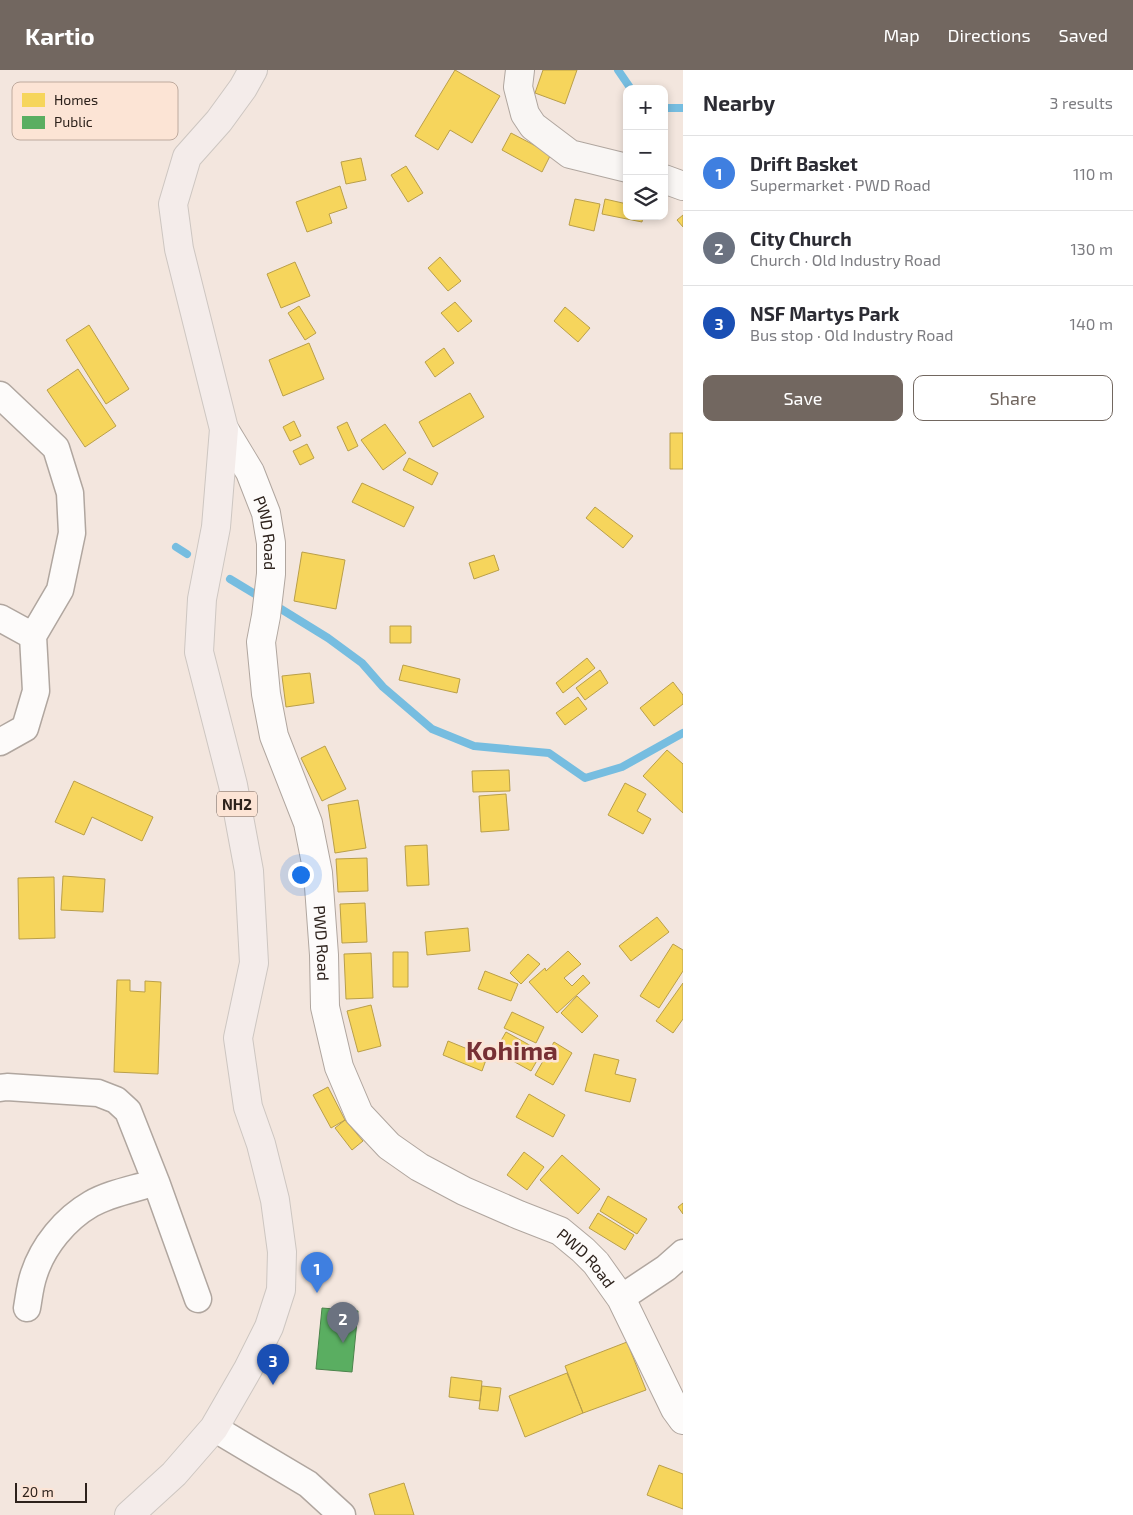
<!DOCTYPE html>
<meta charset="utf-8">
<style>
body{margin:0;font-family:"Exo 2",sans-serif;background:#f7f7f7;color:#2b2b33}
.controls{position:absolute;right:15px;top:15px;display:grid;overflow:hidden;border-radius:10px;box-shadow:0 2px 8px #0003}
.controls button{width:45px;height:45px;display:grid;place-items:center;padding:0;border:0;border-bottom:1px solid #e1e1e2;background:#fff;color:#2b2b33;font:25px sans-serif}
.scale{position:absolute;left:15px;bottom:12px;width:72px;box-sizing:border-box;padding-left:5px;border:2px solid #2d221c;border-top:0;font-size:14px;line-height:18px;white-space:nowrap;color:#2d221c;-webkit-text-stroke:4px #fce4d5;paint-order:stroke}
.you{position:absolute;left:300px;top:804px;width:18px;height:18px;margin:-12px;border:4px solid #fff;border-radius:50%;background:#1a73e8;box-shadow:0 0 0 8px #1a73e833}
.badge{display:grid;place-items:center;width:32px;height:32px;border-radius:50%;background:#726760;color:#fff;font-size:16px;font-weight:700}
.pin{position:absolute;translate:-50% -41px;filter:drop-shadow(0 1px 2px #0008)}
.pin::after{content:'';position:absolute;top:26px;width:18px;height:15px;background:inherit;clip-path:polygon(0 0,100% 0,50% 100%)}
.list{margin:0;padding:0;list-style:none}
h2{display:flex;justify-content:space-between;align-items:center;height:65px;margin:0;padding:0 20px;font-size:21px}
h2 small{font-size:16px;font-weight:400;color:#7c7c81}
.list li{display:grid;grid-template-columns:32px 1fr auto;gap:15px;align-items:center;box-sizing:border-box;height:75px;padding:0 20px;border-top:1px solid #e1e1e2}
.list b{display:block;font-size:19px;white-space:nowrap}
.list p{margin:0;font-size:16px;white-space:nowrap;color:#7c7c81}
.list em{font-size:16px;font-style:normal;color:#7c7c81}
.actions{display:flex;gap:10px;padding:15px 20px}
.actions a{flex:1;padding:11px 0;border:1px solid #726760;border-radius:10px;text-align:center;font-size:18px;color:#726760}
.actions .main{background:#726760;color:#fff}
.icon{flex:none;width:28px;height:28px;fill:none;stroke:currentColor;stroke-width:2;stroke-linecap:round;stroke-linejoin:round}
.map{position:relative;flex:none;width:683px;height:1445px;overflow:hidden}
header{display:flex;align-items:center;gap:30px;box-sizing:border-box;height:70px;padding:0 25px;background:#726760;color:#fff}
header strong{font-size:24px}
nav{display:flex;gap:28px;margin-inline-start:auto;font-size:18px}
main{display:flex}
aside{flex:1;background:#fff}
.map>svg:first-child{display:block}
.homes{fill:#f6d55c;stroke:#ba9f49}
.public{fill:#5aae61;stroke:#4c844c}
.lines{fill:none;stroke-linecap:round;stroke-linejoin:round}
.stream{stroke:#76bde0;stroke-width:8}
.minor-casing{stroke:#b0a69f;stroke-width:29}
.tertiary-casing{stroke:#b0a69f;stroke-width:30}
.secondary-casing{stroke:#b0a69f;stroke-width:30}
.trunk-casing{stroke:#cdc6c1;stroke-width:30}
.minor{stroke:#fdfbfa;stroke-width:26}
.tertiary{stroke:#fdfbfa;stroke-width:28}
.secondary{stroke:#f9f6f4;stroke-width:28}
.trunk{stroke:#f4ecea;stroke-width:28}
.labels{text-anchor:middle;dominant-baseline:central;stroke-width:5;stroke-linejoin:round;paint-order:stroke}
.shield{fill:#fce4d5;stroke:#6b5c54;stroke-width:1}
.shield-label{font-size:15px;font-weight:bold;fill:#2d221c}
.street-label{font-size:16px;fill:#2d221c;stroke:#fce4d5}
.town-label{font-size:26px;font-weight:bold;fill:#773034;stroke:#fce4d5}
.key{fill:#fce4d5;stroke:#beaa9e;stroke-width:1}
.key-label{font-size:14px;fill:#2d221c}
</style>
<header>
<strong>Kartio</strong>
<nav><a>Map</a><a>Directions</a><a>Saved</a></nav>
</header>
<main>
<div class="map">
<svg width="683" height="1445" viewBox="0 0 683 1445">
<rect width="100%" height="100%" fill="#f3e6de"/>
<path class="homes" d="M455,0L500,26L472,73L450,60L438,80L415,66Z
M543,0H577L565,34L535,23Z
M511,63L551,84L542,102L502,80Z
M361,88L366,110L346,114L341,92Z
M406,96L423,123L408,132L391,105Z
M340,116L347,138L329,144L332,153L307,162L296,132Z
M575,129L600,134L594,161L569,155Z
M605,129L627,134V146H643L642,152L602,144Z
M683,145V157L677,150Z
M440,187L461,211L448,221L428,198Z
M295,192L310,226L281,238L267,204Z
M455,232L472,251L458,262L441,243Z
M299,236L316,263L305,270L288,243Z
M565,237L590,258L578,272L554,251Z
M89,255L129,319L106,334L66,270Z
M309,273L324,309L283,326L269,290Z
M444,278L454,293L435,307L425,292Z
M78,299L116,356L85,377L47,320Z
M470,323L484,347L433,377L419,352Z
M294,351L301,366L290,371L283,357Z
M347,352L358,376L348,381L337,357Z
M385,354L406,383L383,400L361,370Z
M670,363H683V399H670Z
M307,374L314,388L300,395L293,381Z
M409,388L438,403L432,415L403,400Z
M362,413L414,437L404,457L352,432Z
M595,437L633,466L623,478L586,448Z
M302,482L345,490L336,539L294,531Z
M494,485L499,500L474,509L469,493Z
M390,556H411V573H390Z
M587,588L595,598L563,623L556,613Z
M403,595L460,609L457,623L399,610Z
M600,600L608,613L585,630L576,618Z
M310,603L314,633L286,637L282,606Z
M673,612L683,625V634L654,656L640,638Z
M578,627L587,639L565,655L556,643Z
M325,676L346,719L322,731L301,688Z
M667,680L683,694V743L643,706Z
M509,700L510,721L473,722L472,701Z
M74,711L153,747L142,771L92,747L84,765L55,752Z
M625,713L646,724L637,741L651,749L643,764L608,745Z
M506,724L509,760L481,762L479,726Z
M358,730L366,778L335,783L328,735Z
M427,775L429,815L407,816L405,776Z
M367,788L368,821L338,822L336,789Z
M63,806L105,809L103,842L61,840Z
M54,807L55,868L19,869L18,808Z
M365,833L367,872L342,873L340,834Z
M657,847L669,862L631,891L619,876Z
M468,858L470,881L427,885L425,862Z
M673,874L683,880V901L659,938L640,926Z
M568,881L581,894L564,908L572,916L583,905L590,913L557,943L529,912L545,898L546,901Z
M393,882H408V917H393Z
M371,883L373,928L346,929L344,884Z
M528,884L540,894L521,914L510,903Z
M485,901L518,914L511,931L478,919Z
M117,910H130V921L145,922V911L161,912L158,1004L114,1002Z
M683,913V949L673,963L656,951Z
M577,926L598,946L582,963L561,943Z
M371,935L381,976L358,982L347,941Z
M512,942L544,957L536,973L504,958Z
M506,962L542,982L531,1001L495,981Z
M448,971L487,987L482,1001L443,985Z
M554,972L572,983L553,1015L535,1005Z
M594,984L619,990L615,1004L636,1009L630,1032L585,1021Z
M328,1017L345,1050L331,1058L313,1025Z
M529,1024L565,1045L553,1067L516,1047Z
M345,1050L363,1071L352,1080L335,1058Z
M524,1082L544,1097L527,1120L507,1105Z
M562,1085L600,1119L578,1144L540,1110Z
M608,1126L647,1149L637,1164L600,1141Z
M683,1133V1144L678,1137Z
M598,1143L634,1165L625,1180L589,1158Z
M627,1272L646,1320L583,1343L565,1296Z
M567,1303L583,1343L525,1367L509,1326Z
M451,1307L482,1311L480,1331L449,1327Z
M482,1316L501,1318L498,1341L479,1339Z
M659,1395L683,1404V1439L647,1425Z
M404,1413L414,1445H375L369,1424Z"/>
<path class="public" d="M322,1238L358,1241L352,1302L316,1299Z"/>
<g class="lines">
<path class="stream" d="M618,0L631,19
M664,38H683
M176,477L187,484
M230,509L255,524
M281,539L328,568L362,593L383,617L432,659L474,676L549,683L585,708L622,697L683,663"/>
<g class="minor-casing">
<path id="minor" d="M0,325L56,378L70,423L72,463L60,520L33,566L36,621L25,658L0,672
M0,548L33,566
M0,1018L7,1017L98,1023L116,1030L128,1041L156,1112L198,1229
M621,1228L666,1198L683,1183
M27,1238C29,1227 30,1215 34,1204C43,1176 65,1149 91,1134C110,1123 135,1119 156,1112
M214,1358L308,1414L342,1445"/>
</g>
<g class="tertiary-casing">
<g id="tertiary">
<path id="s1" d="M224,359L250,402L266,443L271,473V504L266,546L261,572L266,624L274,666L308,753L318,803L324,885L325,937L339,997L359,1044L389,1076L419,1097L464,1121L519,1145L560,1161L583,1180L596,1193L621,1228L675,1339L683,1350"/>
</g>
</g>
<g class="secondary-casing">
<path id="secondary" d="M520,0L518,17L525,44L533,56L570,84L627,98
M664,109L683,116"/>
</g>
<g class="trunk-casing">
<path id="trunk" d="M129,1445L174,1404L214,1358L248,1299L269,1257L281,1220L282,1182L275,1130L261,1074L248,1037L238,968L254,893L249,801L233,715L199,582L202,529L216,457L224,359L179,179L173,134L187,87L219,51L243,18L253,0"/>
</g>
<use href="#minor" class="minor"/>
<use href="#tertiary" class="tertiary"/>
<use href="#secondary" class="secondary"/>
<use href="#trunk" class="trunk"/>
</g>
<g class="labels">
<rect class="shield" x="217" y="721.5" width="40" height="25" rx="4"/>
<g class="shield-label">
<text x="237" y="734">NH2</text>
</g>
<g class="street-label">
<text stroke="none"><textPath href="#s1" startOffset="114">PWD Road</textPath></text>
<text stroke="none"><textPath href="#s1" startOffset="534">PWD Road</textPath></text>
<text stroke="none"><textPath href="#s1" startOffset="984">PWD Road</textPath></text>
</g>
<g class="town-label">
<text x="512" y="979">Kohima</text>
</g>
</g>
<rect x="12" y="12" width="166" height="58" rx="8" class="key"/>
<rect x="22" y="23" width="23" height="14" fill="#f6d55c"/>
<rect x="22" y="46" width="23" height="13" fill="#5aae61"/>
<g class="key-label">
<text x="54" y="35">Homes</text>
<text x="54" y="57">Public</text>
</g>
</svg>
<div class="controls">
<button>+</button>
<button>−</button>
<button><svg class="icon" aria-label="layers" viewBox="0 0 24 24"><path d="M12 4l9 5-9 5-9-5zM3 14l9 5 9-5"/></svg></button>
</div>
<div class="scale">20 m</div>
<div class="you"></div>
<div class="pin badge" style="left:317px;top:1223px;background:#3f7fe0">1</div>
<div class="pin badge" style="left:343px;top:1273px;background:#6b7280">2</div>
<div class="pin badge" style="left:273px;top:1315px;background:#1a4fb4">3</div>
</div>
<aside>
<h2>Nearby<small>3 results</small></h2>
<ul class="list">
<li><span class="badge" style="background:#3f7fe0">1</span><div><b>Drift Basket</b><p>Supermarket · PWD Road</p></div><em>110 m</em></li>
<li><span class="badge" style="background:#6b7280">2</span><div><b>City Church</b><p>Church · Old Industry Road</p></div><em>130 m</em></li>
<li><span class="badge" style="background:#1a4fb4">3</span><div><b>NSF Martys Park</b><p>Bus stop · Old Industry Road</p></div><em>140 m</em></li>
</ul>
<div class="actions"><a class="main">Save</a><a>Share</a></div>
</aside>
</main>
